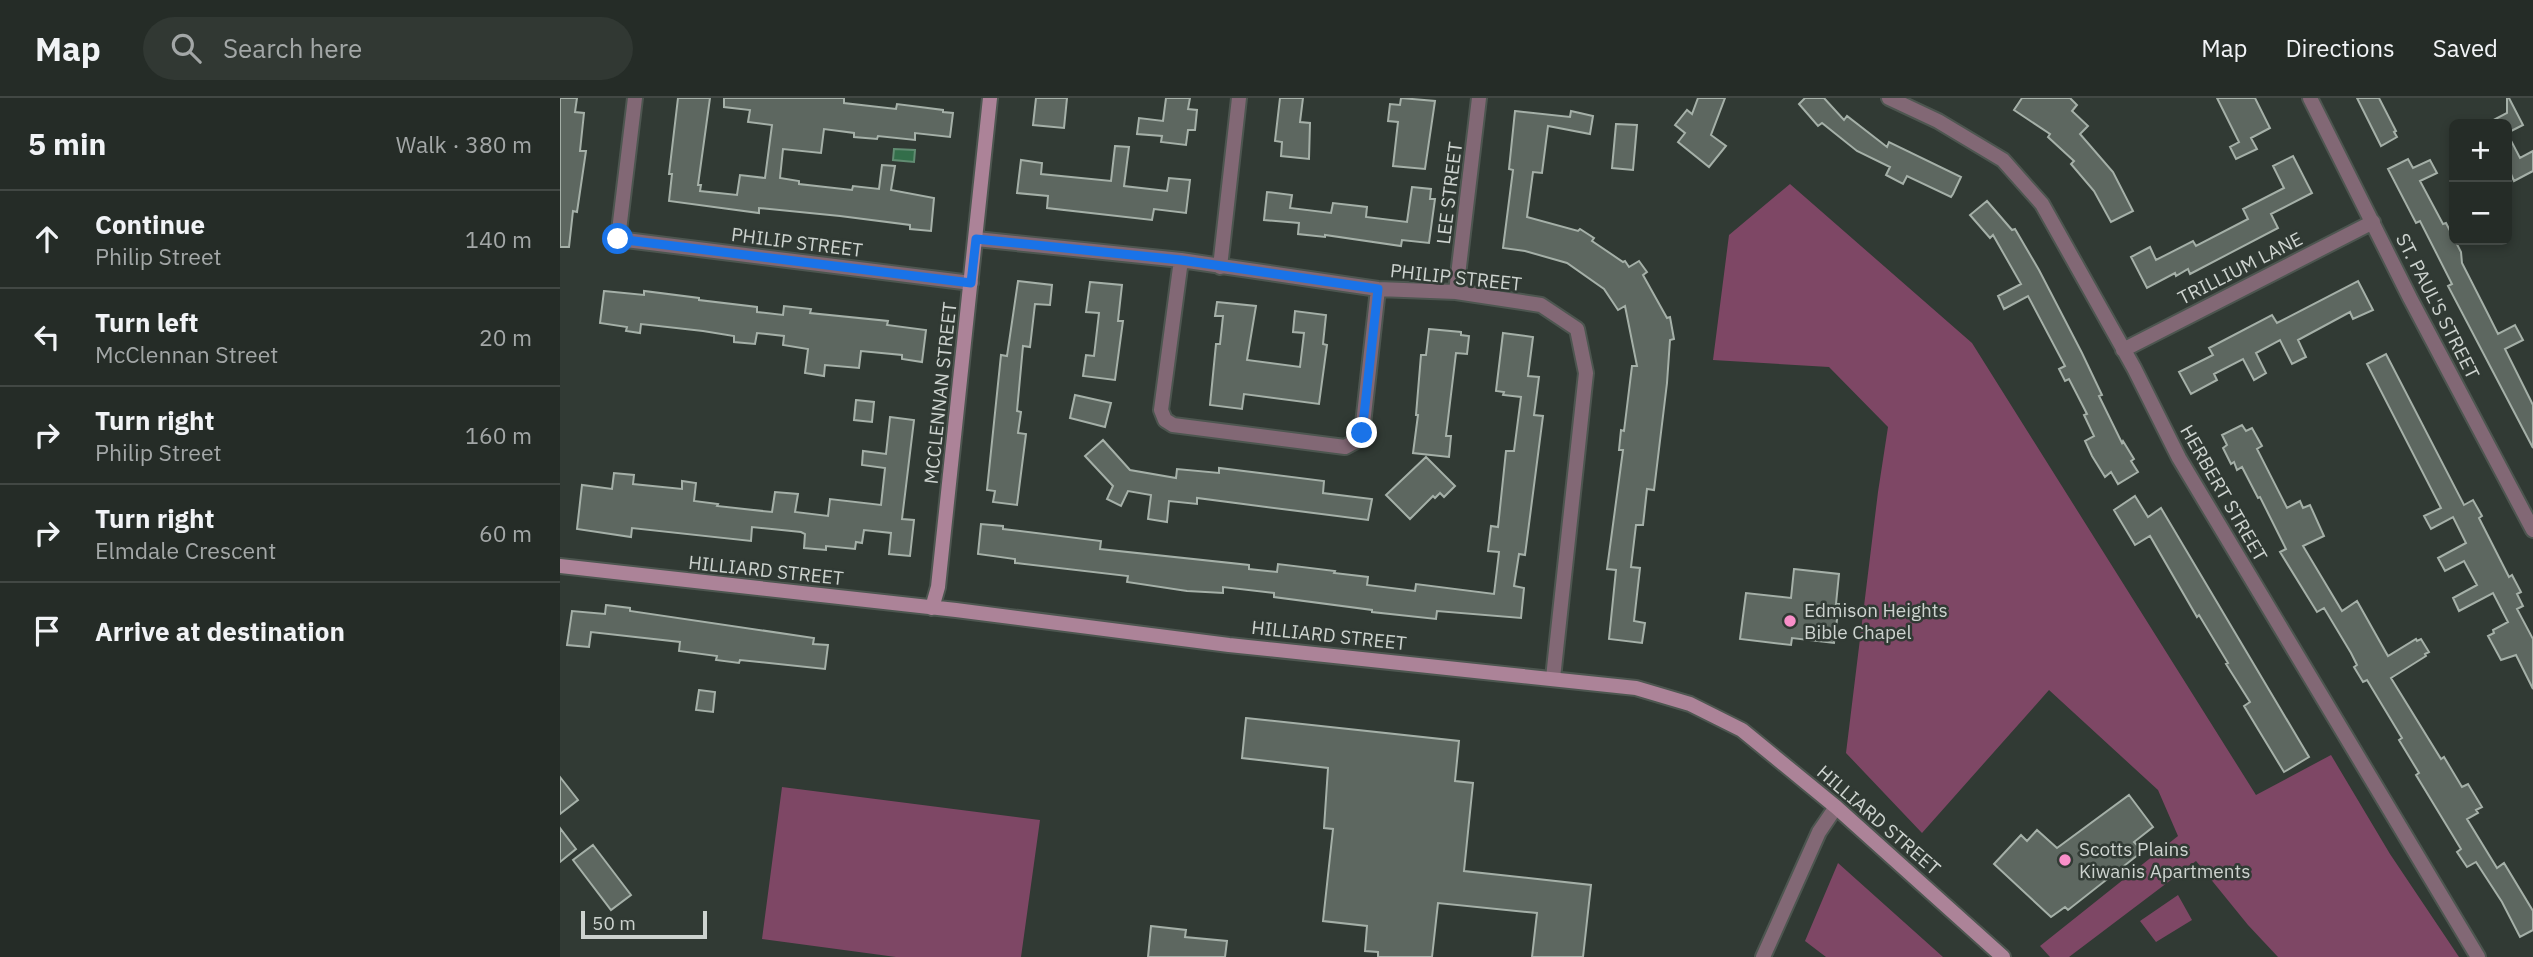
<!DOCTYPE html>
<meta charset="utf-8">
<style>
body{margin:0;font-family:"IBM Plex Sans",sans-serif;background:#313833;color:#f1f3f6}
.controls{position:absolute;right:21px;top:21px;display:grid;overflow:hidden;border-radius:10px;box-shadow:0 4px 10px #0003}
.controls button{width:63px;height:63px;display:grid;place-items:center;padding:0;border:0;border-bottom:2px solid #424844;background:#252c27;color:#f1f3f6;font:35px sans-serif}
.scale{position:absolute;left:21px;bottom:18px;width:126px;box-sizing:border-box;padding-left:7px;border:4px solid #cdd3cf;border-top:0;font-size:19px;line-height:24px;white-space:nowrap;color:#cdd3cf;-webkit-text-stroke:5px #313a34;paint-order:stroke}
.stop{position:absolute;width:21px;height:21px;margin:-16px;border:5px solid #1a73e8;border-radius:50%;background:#fff}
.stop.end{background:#1a73e8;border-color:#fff;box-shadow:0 2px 7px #0008}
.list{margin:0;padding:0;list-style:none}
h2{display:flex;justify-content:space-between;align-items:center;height:91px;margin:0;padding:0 28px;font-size:30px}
h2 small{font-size:23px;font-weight:400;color:#a3a7a7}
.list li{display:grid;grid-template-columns:46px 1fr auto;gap:21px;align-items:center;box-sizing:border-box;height:98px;padding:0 28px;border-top:2px solid #424844}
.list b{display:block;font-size:26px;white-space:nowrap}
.list p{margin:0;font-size:23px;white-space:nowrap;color:#a3a7a7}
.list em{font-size:23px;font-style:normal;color:#a3a7a7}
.icon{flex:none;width:38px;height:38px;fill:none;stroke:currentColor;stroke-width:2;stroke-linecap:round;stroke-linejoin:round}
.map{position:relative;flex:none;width:1973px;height:859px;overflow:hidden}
header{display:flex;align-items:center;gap:42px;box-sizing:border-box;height:98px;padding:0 35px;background:#252c27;border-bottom:2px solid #424844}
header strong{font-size:33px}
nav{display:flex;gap:38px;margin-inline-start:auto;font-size:24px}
.search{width:490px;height:63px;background:#313833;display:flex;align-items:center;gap:18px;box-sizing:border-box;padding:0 24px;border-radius:38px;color:#a3a7a7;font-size:26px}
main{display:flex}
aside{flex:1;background:#252c27}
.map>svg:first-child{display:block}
.green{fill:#7e4765}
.water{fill:#336e4a;stroke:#618c72;stroke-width:2}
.building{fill:#5d6760;stroke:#a5b0a8;stroke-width:2}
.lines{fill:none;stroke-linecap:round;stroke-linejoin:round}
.street-casing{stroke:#4d5650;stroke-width:18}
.secondary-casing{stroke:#4d5650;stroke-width:18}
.street{stroke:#826875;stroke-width:14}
.secondary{stroke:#ac8398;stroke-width:14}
.route{stroke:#1a73e8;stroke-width:9}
.poi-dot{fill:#f98fc9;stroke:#313a34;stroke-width:2.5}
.labels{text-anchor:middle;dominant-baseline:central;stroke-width:5;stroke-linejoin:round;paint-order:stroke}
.street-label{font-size:19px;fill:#cdd3cf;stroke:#313a34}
.poi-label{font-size:19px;fill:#cdd3cf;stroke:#313a34;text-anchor:start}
</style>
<header>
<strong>Map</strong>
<div class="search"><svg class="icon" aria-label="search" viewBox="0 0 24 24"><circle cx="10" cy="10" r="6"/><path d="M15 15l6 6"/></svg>Search here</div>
<nav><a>Map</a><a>Directions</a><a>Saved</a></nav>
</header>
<main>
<aside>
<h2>5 min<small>Walk · 380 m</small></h2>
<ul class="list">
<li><svg class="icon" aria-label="ahead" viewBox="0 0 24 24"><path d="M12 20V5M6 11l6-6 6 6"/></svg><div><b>Continue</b><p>Philip Street</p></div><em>140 m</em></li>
<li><svg class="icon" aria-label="left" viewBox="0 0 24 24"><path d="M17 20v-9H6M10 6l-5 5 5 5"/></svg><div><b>Turn left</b><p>McClennan Street</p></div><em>20 m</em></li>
<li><svg class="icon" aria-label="right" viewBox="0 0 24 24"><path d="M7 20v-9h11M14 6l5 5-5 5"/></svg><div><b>Turn right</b><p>Philip Street</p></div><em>160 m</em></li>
<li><svg class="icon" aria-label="right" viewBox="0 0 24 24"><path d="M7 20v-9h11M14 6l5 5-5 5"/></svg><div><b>Turn right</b><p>Elmdale Crescent</p></div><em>60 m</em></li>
<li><svg class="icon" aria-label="arrive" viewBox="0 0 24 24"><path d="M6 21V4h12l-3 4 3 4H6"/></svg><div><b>Arrive at destination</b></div></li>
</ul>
</aside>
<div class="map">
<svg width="1973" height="859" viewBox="0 0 1973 859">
<rect width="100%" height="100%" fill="#313a34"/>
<path class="green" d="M1230,86L1412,245L1696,697L1771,657L1830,756L1899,859H1718L1688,827L1636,763L1509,859H1490L1480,848L1618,738L1598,692L1489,592L1362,735L1286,655L1318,394L1328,329L1269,269L1153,262L1169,137Z
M222,689L480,722L461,859H336L202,841Z
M1278,765L1383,859H1266L1245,843Z
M1618,797L1632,822L1596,844L1580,823Z"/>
<path class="water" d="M334,51L355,52L354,64L333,62Z"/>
<path class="building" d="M0,0H17L15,14L24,15L20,53H26L17,114L13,113L9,149H0Z
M118,0H150L138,87H141L140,93L177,97L180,77L205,80L212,27L188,24L190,12L164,9V0H284V5L336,11L337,6L383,12V14L393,15L390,39L355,35V42L318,38L317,41L294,39V35L264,31L261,55L223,51L220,80L239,83V86L292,92L293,88L319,91L322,67L335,68L331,92L374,100L371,133L350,131V127L280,118L199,110V115L109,103L112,76H109Z
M476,0H507L504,30L473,27Z
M606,0H630L628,11L637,12L635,32H628L626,47L601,44L602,38L577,36L579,20L603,23Z
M720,0H743L740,24L750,25L749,61L721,58L722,44L715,43Z
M841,0L875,3L865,71L833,68L838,24L828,23L830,6L840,7Z
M1138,0H1165L1151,37L1166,48L1149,69L1118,44L1125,35L1115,27L1127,12L1132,16Z
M1245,0H1264L1284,22L1287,18L1327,49L1329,44L1401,79L1393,96L1391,99L1347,78L1343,86L1326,77L1330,69L1297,53L1262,25L1258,28L1239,6Z
M1462,0H1510L1517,7L1512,13L1528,28L1520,36L1553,74L1573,113L1551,124L1534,93L1511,66L1514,63L1488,39L1490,36L1454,12Z
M1657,0H1695L1710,30L1691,40L1697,51L1676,61L1670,49L1679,44Z
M1797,0H1819L1836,33L1834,34L1837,39L1821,48Z
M1947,0H1949L1963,27L1947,35L1960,60L1973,53V73L1954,83L1947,67V26H1926L1947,15Z
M955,13L1010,19L1011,13L1033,18L1030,36L988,28L982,75L973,74L967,119L1018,133L1020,131L1034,140L1032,143L1063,164L1065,163L1069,169L1079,163L1087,174L1083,177L1107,220L1110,219L1114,241L1110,242L1107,285L1094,392L1087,391L1083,427H1076L1071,469L1080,470L1074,523L1085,525L1082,545L1049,541L1056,472L1047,471L1063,352H1059L1061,332L1064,333L1072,268H1077L1065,208L1058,212L1044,191L1007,165L965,153L943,150L953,72L949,71Z
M1056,26L1077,27L1073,72L1052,70Z
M555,48L569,49L564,88L607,93L609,80L630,82L626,115L594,111L592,122L487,110L488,98L457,95L461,62L482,65L481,76L551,83Z
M1733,58L1752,95L1711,116L1718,130L1630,176L1628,171L1616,178L1615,175L1587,190L1571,159L1590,149L1596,162L1633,143L1636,148L1688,121L1683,111L1724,90L1713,68Z
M1848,61L1853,70L1870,62L1877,75L1860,83L1883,126L1886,125L1901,154L1902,165L1928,216L1938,236L1955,227L1963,242L1945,251L1973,307V350L1888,188L1892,186L1860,123L1856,125L1828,71Z
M852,89L871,91L870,101H875L869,145L842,142L841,148L765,137V139L738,136L739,125L704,122L707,94L732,97L730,110L771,115L773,105L807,109L806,119L847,124Z
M1427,103L1452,132L1455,131L1479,172L1522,255L1542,297L1539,298L1562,345L1563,343L1574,361L1571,363L1578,374L1558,386L1551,374L1545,379L1532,358L1525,343L1534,338L1524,317L1527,316L1509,281L1505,283L1499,271L1505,268L1468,198L1444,211L1438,198L1461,186L1433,137L1430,140L1410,117Z
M458,183L492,187L490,207L475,206L470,249L463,248L457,313L461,314L458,335L466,336L457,407L433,404L435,393L427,392L441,257L447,258Z
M1798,183L1813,212L1793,221L1790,214L1738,242L1746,259L1732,266L1720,242L1696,255L1706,275L1694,282L1683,261L1654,276L1657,282L1631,296L1619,274L1653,257L1649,250L1712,217L1717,225Z
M530,184L562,187L558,223H563L555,282L523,278L526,257L534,258L539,215L526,214Z
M44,193L84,197V193L139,200V202L197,209V214L223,217L224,208L251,211L250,215L328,223L327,227L366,232L362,264L342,261V257L301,253L299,270L265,267L264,278L245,275L248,251L223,247L224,238L197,235L195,246L174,244V238L143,233L81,226L80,235L66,233L67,229L40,225Z
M657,204L696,208L687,262L740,269L744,235L733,234L735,213L766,217L763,246L767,247L759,306L684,296L682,311L650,307L656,246H660L663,218H655Z
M869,231L901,234V237L909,238L907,256L896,255L886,338H891L889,359L853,355L858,317H856L861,257H866Z
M943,235L973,239L968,278L979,279L974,317L983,318L965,457L959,456L954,488L964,490L961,520L877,513L876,521L812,514V512L714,499V495L663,489V495L627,493L567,484L568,478L455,465V461L418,456L421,426L443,428V431L541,443L540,451L689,467V471L717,474L718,466L775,473L774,475L808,479L807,487L855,493L856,486L934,496L939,454L928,453L931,428L938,429L946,353H954L961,299L943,297L944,294L936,293Z
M1826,256L1904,407L1913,402L1922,418L1919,420L1949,479L1952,477L1961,494L1957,496L1963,508L1957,511L1973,541V591L1956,557L1941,562L1928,538L1934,535L1933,532L1948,524L1933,495L1899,513L1893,500L1917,487L1904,463L1885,473L1878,460L1906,445L1893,419L1871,431L1864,418L1881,410L1807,266Z
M515,297L551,305L545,329L510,320Z
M296,302L314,304L312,324L294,322Z
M330,319L354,322L342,421L354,422L350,458L329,456L331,435L304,432L302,445L296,444L295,451L266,448V452L244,450L245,436L241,434L192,429L191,443L72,430L71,439L17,431L22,387L52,391L54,375L74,377L73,386L122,391V383L136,385L134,403L158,406L157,408L212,414L215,394L238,396L235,414L268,418L270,401L321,407L325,370L302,367L303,353L326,356Z
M1682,327L1686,333L1692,330L1702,348L1697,351L1727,410L1740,403L1743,410L1750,407L1764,438L1743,448L1782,513L1797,503L1828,558L1856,541L1857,543L1861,541L1869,554L1865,556L1866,558L1831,580L1881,661L1884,659L1902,689L1908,686L1922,709L1916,712L1918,715L1907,721L1937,770L1944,765L1973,813V832L1960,839L1942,804L1916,764L1907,769L1897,754L1901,751L1856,677L1859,675L1839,642L1842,640L1807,582L1803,584L1794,569L1797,567L1791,555L1764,510L1757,514L1720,454L1726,451L1700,399L1698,400L1682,369L1677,372L1674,364L1671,366L1663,350L1667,347L1662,337Z
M543,342L570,372L616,380L617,371L659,375V370L764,383L763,395L812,401L808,422L637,400V406L609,403L607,424L588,421L591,397L568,393L561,408L547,401L553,388L525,358Z
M866,359L895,388L884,399L880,395L875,400L873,398L850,421L826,397Z
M1575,398L1588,419L1601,410L1749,659L1724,674L1684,608L1690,604L1666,566L1668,565L1639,517L1637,519L1590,438L1575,447L1554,412Z
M1234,471L1279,476L1276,506H1279L1274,545L1232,540L1231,547L1180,541L1186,495L1231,500Z
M46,507L70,510V513L254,540L253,546L268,547L265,571L180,562L179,565L156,562L157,558L119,553L120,544L31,534L29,549L7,547L12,513L45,516Z
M139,592L155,594L153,614L136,612Z
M686,620L899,643L895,683L913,685L904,773L1031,787L1023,859H972L977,815L878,805L872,859H818V854L805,853L807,828L763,823L773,731L764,730L768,670L682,660Z
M0,679L18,702L0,716Z
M1569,697L1593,729L1574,744L1583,753L1508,812L1505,809L1491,819L1434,766L1461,737L1467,743L1477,732L1497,750Z
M0,730L16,751L0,764Z
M33,747L71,797L51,812L13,762Z
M591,828L626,832L625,839L667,843L665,859H588Z"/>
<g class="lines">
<g class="street-casing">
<path id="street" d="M75,0L58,141L411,185
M1329,0L1378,23L1443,62L1482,106L1574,270L1619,360L1918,859
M1750,0L1850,200L1973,432
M416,141L621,162L818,191L896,194L981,207L1017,231L1026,275L993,580
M621,162L601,312L605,322L613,327L785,349L796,343L802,335L818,191
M660,169L679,0
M896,194L919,0
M1563,252L1813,124
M1203,859L1259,734L1276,709"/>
</g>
<g class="secondary-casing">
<path id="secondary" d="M0,468L396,512L669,547L1076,590L1130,606L1182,632L1276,709L1443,859
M372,510L378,489L430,0"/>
</g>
<use href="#street" class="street"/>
<use href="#secondary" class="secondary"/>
</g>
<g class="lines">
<path class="route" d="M58,141L411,185L416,141L621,162L818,191L802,335"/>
</g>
<g class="poi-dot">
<circle cx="1230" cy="523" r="7"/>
<circle cx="1505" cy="762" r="7"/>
</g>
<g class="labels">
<g class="street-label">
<text transform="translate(889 95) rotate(-83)">LEE STREET</text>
<text transform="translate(237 144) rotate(7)">PHILIP STREET</text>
<text transform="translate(1680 170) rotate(-27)">TRILLIUM LANE</text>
<text transform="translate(896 179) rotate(6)">PHILIP STREET</text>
<text transform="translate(1878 208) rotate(63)">ST. PAUL'S STREET</text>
<text transform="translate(380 295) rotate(-84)">MCCLENNAN STREET</text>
<text transform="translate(1664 395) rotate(60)">HERBERT STREET</text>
<text transform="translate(206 472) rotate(6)">HILLIARD STREET</text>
<text transform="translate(769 537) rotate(6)">HILLIARD STREET</text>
<text transform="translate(1319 722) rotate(41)">HILLIARD STREET</text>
</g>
<g class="poi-label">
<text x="1244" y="512">Edmison Heights<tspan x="1244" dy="22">Bible Chapel</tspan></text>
<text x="1519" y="751">Scotts Plains<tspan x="1519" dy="22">Kiwanis Apartments</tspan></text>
</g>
</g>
</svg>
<div class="controls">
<button>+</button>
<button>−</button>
</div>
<div class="scale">50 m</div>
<div class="stop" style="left:58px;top:141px"></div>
<div class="stop end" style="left:802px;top:335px"></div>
</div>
</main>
